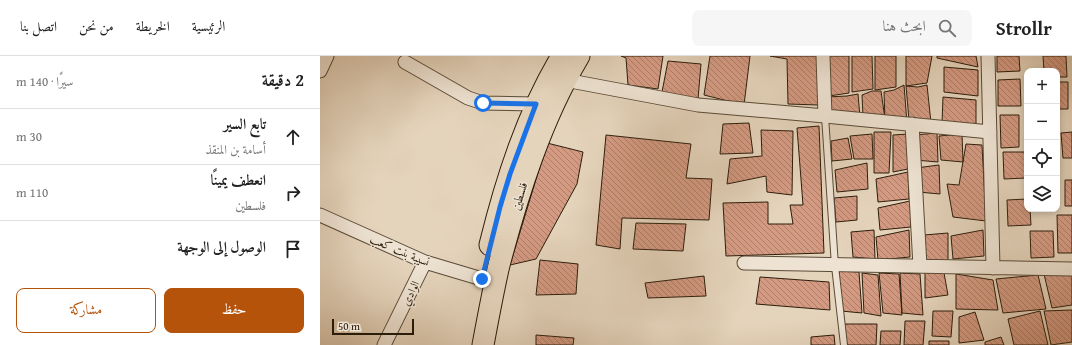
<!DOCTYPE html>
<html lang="ar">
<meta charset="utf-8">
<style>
body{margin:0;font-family:"Gentium Book Plus",Amiri,serif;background:#f6f6f6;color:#222;direction:rtl}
.controls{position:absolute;right:12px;top:12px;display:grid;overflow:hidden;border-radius:8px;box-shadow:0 2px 6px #0003}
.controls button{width:36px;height:36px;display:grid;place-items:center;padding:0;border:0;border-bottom:1px solid #e0e0e0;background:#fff;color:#222;font:20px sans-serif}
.scale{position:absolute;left:12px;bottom:10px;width:82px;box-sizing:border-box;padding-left:4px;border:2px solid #2c1d0b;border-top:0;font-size:11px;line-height:14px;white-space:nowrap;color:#2c1d0b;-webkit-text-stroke:3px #eee3d3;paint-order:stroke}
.stop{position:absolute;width:12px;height:12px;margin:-9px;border:3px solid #1a73e8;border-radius:50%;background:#fff}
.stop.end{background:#1a73e8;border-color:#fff;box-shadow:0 1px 4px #0008}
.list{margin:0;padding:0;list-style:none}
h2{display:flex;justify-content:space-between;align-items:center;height:52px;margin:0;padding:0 16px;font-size:17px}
h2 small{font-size:13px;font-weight:400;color:#767676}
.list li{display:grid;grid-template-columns:26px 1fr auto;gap:12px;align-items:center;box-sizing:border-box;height:56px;padding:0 16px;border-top:1px solid #e0e0e0}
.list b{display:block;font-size:15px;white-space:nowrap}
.list p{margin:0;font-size:13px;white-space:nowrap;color:#767676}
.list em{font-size:13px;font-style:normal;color:#767676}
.actions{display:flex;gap:8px;padding:12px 16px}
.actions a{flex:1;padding:9px 0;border:1px solid #b45309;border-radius:8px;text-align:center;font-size:14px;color:#b45309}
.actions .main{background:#b45309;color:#fff}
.icon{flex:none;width:22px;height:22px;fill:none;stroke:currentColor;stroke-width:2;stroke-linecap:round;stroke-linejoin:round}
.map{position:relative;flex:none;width:752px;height:289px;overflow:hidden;direction:ltr}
header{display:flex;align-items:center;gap:24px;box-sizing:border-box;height:56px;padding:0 20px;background:#fff;border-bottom:1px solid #e0e0e0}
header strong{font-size:19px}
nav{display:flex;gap:22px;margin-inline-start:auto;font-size:14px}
.search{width:280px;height:36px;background:#f6f6f6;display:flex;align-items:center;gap:10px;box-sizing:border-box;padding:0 14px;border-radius:8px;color:#767676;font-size:15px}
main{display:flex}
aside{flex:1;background:#fff}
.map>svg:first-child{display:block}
.building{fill:url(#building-back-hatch);stroke:#2c1d0b}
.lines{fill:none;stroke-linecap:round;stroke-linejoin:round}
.service-casing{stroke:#5a4b37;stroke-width:8}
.minor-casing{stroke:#5a4b37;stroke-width:15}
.primary-casing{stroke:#2c1d0b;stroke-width:23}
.service{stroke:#eee3d3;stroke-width:6}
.minor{stroke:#eee3d3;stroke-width:13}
.primary{stroke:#e5d4bc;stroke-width:21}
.route{stroke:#1a73e8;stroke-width:5}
.labels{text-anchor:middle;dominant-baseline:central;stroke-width:3;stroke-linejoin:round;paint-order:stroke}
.street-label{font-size:12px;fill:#2c1d0b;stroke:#eee3d3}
</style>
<header>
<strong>Strollr</strong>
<div class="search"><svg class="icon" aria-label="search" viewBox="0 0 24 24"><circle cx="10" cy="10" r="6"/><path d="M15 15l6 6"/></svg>ابحث هنا</div>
<nav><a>الرئيسية</a><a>الخريطة</a><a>من نحن</a><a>اتصل بنا</a></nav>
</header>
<main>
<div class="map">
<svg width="752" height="289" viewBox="0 0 752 289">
<defs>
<pattern id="building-back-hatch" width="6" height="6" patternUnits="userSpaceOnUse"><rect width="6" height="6" fill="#d49a82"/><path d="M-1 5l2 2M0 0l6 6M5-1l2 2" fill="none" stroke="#ac7d69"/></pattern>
</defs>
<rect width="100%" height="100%" fill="#e5d4bc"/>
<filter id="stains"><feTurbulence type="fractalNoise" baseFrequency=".005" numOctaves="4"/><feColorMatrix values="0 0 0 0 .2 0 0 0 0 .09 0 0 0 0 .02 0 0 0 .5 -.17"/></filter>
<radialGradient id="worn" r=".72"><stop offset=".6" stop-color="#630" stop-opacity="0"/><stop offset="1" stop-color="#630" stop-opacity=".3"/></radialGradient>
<path class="building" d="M301,0H343L338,33L308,29L306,2Z
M390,0H430L424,49L384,39Z
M450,0H497L499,49L468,48L467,3Z
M508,0H529V37L509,40Z
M532,0H552L553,33L532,36Z
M555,0H576V31L555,34Z
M586,0H612L607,27L586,30Z
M617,0H656L658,11L617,2Z
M677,0H699L700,15L677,16Z
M723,0H746L747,21H737V15H724Z
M348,5L381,8L378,43L342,36Z
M624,11L658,14V40L624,36Z
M700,23L701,50H678V24Z
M737,26H748V53H737Z
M584,29L587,67L565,64L564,36L574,34Z
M607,29L611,67L589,64L586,30L598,31Z
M552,35H561L565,63L543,60L542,39Z
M538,38L540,61L509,57L507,41L527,40Z
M623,41L656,44V70L622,67Z
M680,59H699V91L681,92Z
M429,67L433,97L400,98L403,68Z
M499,70L504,197L406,200L403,147L448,146V168H473L470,149H483L477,72Z
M441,74L473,75L472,139L447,136L446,120L407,128L410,103L442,100Z
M554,76H571L569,117H554Z
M752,76V102H743L741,77Z
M617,77L618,106L595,104L594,79Z
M552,78L553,103H534L530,80Z
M588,78V113L573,116V79Z
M642,78L643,106L621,104L619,80Z
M286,79L371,88L366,122L392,123L389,164L302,162L300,193L276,189Z
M528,82L532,103L512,105L511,85Z
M227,87L263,96L257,128L216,203L190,209Z
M646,88L662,89L666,165L633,161L627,128L639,129Z
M683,96H706V122L684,123Z
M547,107L548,133L517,136L515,114Z
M619,109L620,138L598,136L596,112Z
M588,116L589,143L558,146L556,123Z
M745,124H752V150H745Z
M537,140V164L516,166L514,142Z
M707,143V153H710L711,169L688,170L687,144Z
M590,145L591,171L560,174L558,152Z
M737,159H752V197H738Z
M316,167L366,168L363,195L313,193Z
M554,174L555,203L533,201L531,176Z
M589,174L590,201L558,204L556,181Z
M663,174L664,200L633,203L631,180Z
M710,175H733L734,201L711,202Z
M628,177V205L606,204L604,179Z
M220,204L258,208L256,238L216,239Z
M519,215L539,216L542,257L521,255Z
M605,216L624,217L628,239L605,242Z
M542,217L558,219L561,260L544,257Z
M559,217L579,218L582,259L563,257Z
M580,217L600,218L603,259L582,257Z
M752,217V249L732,252L724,218Z
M636,218L673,224L678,254L636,253Z
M718,219L726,253L683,257L676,223Z
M384,220L386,240L328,242L325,227Z
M440,221L509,226L510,254L436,248Z
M752,254V286L731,289L724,255Z
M613,255H633L631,281L612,280Z
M720,255L728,289H694L688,263Z
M655,256L664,284L639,287V261Z
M585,265H605L603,289H584Z
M524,268H557L556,289H527Z
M561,275H581L580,289H560Z
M216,279L254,282L253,289H216Z
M514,279L515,289H491V281Z
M681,281L684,289H665V286Z
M609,285H629V289H609Z"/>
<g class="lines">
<g class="service-casing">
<path id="service" d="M505,60L515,210L524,289"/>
</g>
<g class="minor-casing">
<path id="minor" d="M503,0L505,60
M668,0L673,212
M85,6L148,42L163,47L216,48
M0,15L7,0
M245,24L378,49L505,60L670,76
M592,68L600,210
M0,159L105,206L162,223
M424,207L752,213
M64,289L105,206"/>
</g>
<g class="primary-casing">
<path id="primary" d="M170,189C186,124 207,58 242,0
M163,289C168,262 173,235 179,209C198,137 221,64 259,0"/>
</g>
<use href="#service" class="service"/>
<use href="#minor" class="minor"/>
<use href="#primary" class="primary"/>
</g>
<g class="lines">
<path class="route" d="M162,223L180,151L190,118L216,48L163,47"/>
</g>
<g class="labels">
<g class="street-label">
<text transform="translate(199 140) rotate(-73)">فلسطين</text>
<text transform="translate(80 194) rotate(23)">نسيبة بنت كعب</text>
<text transform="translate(90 237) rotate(-64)">الوادي</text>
</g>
</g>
<rect width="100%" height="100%" filter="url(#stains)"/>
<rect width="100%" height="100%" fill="url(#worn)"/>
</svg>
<div class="controls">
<button>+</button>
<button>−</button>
<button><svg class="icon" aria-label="locate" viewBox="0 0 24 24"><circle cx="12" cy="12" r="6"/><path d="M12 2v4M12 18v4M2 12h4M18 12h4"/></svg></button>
<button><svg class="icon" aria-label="layers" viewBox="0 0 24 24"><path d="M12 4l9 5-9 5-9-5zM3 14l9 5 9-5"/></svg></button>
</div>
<div class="scale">50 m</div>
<div class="stop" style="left:163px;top:47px"></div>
<div class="stop end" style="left:162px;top:223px"></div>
</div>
<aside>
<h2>2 دقيقة<small>سيرًا · 140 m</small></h2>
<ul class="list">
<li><svg class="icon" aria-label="ahead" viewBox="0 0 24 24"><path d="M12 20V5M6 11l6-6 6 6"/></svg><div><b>تابع السير</b><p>أسامة بن المنقذ</p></div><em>30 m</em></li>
<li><svg class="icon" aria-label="right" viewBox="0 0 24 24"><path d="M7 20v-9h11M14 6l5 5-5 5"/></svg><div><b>انعطف يمينًا</b><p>فلسطين</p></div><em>110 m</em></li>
<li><svg class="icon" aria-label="arrive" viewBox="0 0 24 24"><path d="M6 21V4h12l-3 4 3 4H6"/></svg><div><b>الوصول إلى الوجهة</b></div></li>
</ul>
<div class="actions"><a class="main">حفظ</a><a>مشاركة</a></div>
</aside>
</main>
